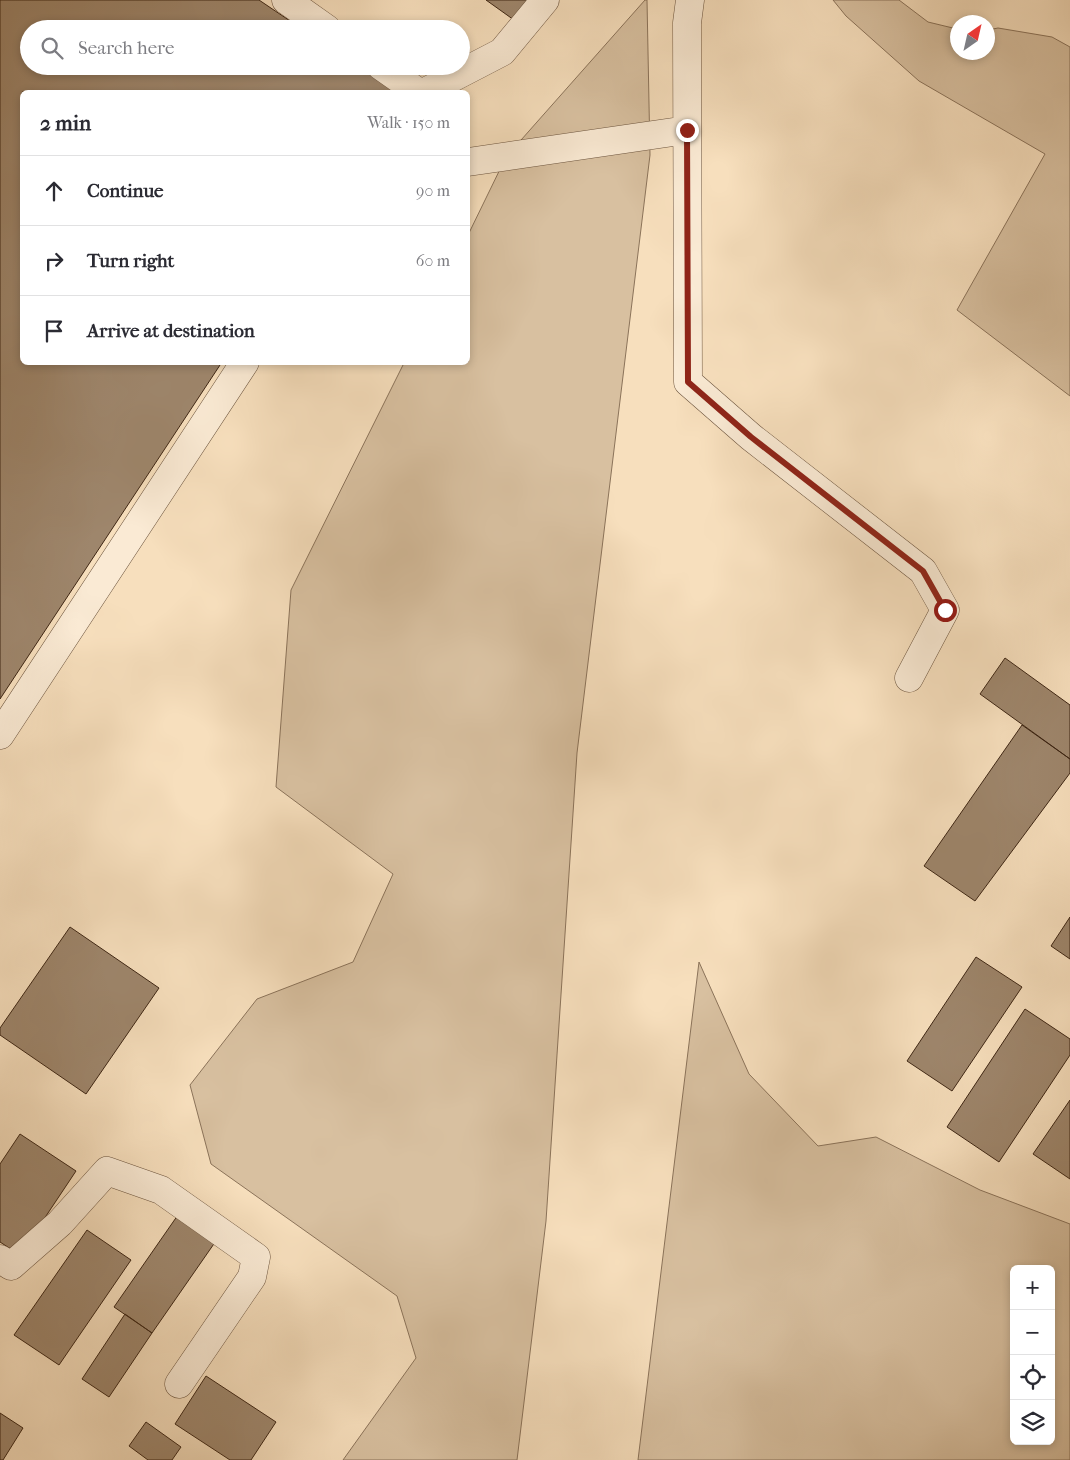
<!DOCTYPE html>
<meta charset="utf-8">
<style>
body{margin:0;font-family:"IM FELL French Canon",serif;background:#f7f7f7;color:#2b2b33}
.controls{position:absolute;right:15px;bottom:15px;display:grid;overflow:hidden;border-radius:8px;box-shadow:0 2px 8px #0003}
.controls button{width:45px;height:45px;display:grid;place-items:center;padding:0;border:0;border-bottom:1px solid #e1e1e2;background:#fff;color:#2b2b33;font:25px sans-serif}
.compass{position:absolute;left:950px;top:15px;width:45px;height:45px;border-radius:50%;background:#fff;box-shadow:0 2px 8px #0003;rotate:34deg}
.stop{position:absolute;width:15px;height:15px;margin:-11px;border:4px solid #8f2418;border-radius:50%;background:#fff}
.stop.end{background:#8f2418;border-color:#fff;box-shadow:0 1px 5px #0008}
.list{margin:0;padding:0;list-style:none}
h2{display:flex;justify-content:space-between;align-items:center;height:65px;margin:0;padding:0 20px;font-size:21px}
h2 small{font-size:16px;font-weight:400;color:#7c7c81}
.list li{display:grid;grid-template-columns:32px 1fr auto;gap:15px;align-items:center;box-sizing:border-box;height:70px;padding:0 20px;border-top:1px solid #e1e1e2}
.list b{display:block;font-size:19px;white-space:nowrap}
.list em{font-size:16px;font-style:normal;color:#7c7c81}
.icon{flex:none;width:28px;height:28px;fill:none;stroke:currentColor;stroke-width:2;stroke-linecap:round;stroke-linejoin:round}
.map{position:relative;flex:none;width:1070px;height:1460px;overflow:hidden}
.search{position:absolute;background:#fff;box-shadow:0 2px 8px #0003;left:20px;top:20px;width:450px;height:55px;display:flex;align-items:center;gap:12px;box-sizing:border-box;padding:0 18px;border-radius:28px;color:#7c7c81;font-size:19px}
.panel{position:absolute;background:#fff;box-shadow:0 2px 8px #0003;left:20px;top:90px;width:450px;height:275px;border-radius:8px}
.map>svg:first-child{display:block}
.green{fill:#d8c0a0;stroke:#8b735a;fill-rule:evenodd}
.building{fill:#9e866c;stroke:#3e2614}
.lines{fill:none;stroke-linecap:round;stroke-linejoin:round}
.minor-casing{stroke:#6c543e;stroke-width:29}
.minor{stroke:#faead4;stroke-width:28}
.route{stroke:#8f2418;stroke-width:6}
</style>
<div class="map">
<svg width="1070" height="1460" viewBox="0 0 1070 1460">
<rect width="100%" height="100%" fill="#f7dfbd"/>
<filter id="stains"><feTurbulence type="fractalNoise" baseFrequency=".004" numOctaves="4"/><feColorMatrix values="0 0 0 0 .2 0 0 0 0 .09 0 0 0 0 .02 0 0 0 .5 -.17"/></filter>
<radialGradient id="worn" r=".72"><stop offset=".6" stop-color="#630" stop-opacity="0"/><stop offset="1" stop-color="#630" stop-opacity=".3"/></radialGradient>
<path class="green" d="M645,0H647L650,155L577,753L546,1221L517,1460H343L416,1358L397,1296L211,1164L190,1085L257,999L353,962L393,874L276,787L291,590L404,363L468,362V235L506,157Z
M833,0H899L928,22L957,29L958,52H988V30L998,28L1052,37L1070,47V396L957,310L1045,154L919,81L846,16Z
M699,962L749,1074L818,1146L876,1137L980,1190L1070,1224V1460H638ZM1014,1269H1051V1441H1014Z"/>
<path class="building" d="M0,0H259L302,29H29V66H359L399,92H22V362H222L0,699Z
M486,0H529L514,20Z
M1005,658L1070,705V759L980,694Z
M1022,725L1070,759V773L975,901L924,866Z
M1070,917V959L1051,946Z
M70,927L159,988L86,1094L0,1035V1028Z
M976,957L1022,987L952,1091L907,1061Z
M1025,1009L1070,1039V1055L999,1162L947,1127Z
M1070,1100V1179L1033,1154Z
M20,1134L76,1171L20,1255L0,1242V1164Z
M180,1212L218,1238L152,1333L114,1307Z
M87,1230L131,1260L59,1365L14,1335Z
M125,1314L152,1333L109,1397L82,1379Z
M206,1376L276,1422L251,1460H230L175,1424Z
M0,1413L23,1428L3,1460H0Z
M146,1422L181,1447L172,1460H148L129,1446Z"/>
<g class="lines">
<g class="minor-casing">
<path id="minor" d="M286,0L327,29
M690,0L687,23L688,382L751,437L923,571L945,610L909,678
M381,66L418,92
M425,92L502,52L545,0
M468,162L687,130
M0,735L245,362
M0,1259L11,1266L60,1223L107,1171L161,1190L256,1257L252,1277L179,1384"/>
</g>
<use href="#minor" class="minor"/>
</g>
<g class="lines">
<path class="route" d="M687,130L688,382L751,437L923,571L945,610"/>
</g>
<rect width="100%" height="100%" filter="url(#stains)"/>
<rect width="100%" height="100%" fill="url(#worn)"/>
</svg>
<div class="controls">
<button>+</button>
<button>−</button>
<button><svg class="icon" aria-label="locate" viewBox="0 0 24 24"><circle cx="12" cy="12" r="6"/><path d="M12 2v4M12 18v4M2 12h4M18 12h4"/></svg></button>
<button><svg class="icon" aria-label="layers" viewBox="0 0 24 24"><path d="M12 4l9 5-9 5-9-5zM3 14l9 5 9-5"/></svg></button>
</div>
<svg class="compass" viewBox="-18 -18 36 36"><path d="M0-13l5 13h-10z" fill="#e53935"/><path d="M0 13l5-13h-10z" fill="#7c7c81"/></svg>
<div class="stop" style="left:945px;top:610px"></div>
<div class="stop end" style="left:687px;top:130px"></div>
<div class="search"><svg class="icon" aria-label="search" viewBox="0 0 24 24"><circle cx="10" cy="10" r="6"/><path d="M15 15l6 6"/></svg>Search here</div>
<section class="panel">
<h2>2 min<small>Walk · 150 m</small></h2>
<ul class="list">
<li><svg class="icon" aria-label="ahead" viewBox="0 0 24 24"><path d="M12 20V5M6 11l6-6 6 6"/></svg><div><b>Continue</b></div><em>90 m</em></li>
<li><svg class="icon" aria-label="right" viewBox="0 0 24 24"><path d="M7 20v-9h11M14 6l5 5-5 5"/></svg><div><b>Turn right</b></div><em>60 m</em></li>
<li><svg class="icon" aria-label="arrive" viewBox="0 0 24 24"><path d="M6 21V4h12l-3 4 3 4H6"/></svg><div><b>Arrive at destination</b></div></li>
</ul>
</section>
</div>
